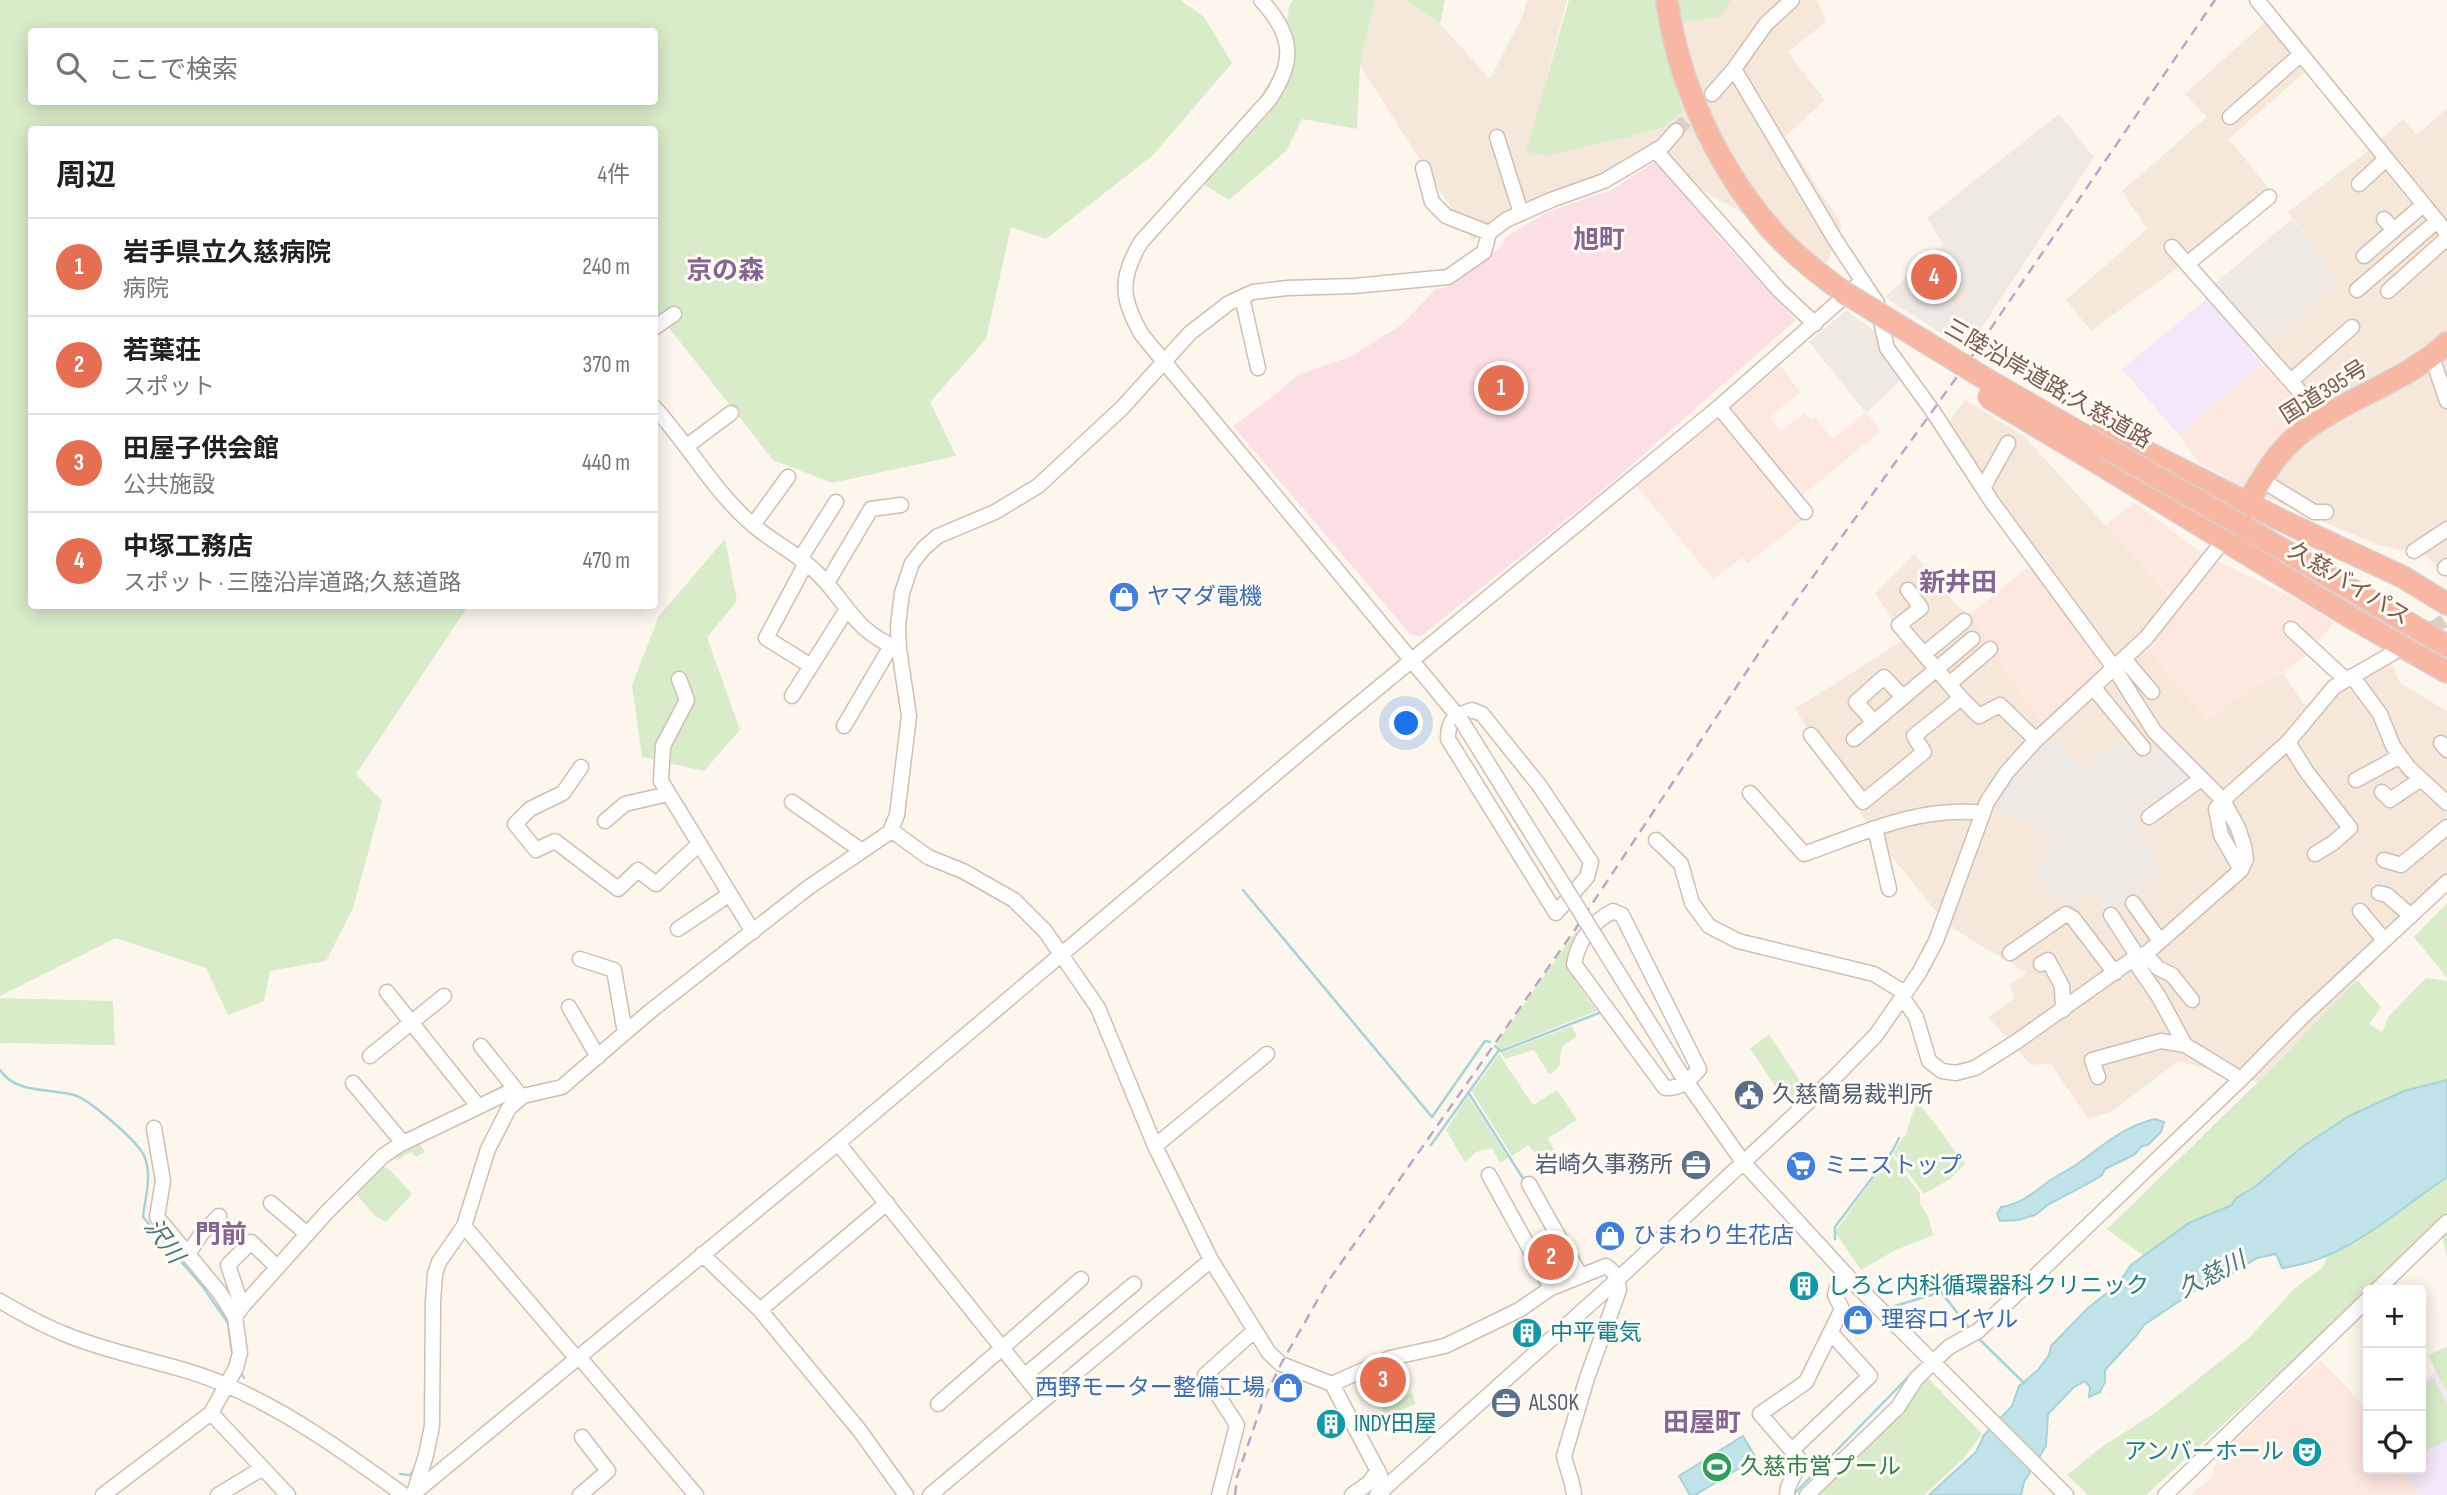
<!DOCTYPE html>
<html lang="ja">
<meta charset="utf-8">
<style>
body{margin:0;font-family:"Sofia Sans Condensed","Noto Sans JP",sans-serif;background:#f6f6f6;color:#202124}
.controls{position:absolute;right:21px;bottom:21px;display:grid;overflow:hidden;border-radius:7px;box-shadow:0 4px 18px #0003}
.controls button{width:63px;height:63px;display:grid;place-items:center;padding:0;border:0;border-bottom:2px solid #e0e0e0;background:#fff;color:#202124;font:35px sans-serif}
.you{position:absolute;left:1407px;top:724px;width:24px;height:24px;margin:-18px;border:5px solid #fff;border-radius:50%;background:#1a73e8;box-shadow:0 0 0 10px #1a73e833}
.badge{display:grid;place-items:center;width:46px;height:46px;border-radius:50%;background:#e76f51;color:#fff;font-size:23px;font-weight:700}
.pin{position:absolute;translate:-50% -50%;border:4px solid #fff;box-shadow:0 2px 7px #0006}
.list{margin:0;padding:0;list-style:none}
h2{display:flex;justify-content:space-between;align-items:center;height:91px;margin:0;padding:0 28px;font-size:30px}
h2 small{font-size:23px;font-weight:400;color:#757577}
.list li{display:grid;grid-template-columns:46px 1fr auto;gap:21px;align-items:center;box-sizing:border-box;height:98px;padding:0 28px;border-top:2px solid #e0e0e0}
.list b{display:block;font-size:26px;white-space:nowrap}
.list p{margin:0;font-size:23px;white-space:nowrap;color:#757577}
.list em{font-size:23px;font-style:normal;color:#757577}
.icon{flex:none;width:38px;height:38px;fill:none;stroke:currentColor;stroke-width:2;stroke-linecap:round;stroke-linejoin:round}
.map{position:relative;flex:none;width:2447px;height:1495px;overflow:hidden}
.search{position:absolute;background:#fff;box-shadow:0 4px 18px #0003;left:28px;top:28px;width:630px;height:77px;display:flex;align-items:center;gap:18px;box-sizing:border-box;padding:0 24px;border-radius:7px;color:#757577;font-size:26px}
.panel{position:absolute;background:#fff;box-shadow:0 4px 18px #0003;left:28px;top:126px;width:630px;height:483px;border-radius:7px}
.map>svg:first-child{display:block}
.residential{fill:#f5e8da;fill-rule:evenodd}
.commercial{fill:#fde8e0}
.industrial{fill:#efe9e4}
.education{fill:#f3e8fa}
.medical{fill:#fbdfe3}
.green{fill:#d8ecc9;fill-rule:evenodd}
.water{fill:#bfe3e8;stroke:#a5d3da;stroke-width:2}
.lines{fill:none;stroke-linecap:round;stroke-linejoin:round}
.stream{stroke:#a5d3da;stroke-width:2.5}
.minor-tunnel{stroke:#dcd0c4;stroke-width:14;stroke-dasharray:14 7;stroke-linecap:butt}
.minor-casing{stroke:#d1beb0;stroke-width:17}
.highway-casing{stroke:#dad1cd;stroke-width:24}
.minor{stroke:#fff;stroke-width:14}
.highway{stroke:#f7b7a3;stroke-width:21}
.rail{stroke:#b9a8c9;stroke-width:2.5;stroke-dasharray:10 7;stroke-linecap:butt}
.minor-bridge-casing{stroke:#d1beb0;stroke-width:17;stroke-linecap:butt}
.highway-bridge-casing{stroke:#dad1cd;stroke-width:24;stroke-linecap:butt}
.minor-bridge{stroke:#fff;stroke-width:14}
.highway-bridge{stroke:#f7b7a3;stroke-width:21}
.labels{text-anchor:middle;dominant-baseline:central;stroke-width:6;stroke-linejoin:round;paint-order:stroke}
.street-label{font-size:23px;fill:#7a5c4d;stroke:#fffaf3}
.shop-label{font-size:23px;fill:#366cbe;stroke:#fffaf3;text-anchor:start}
.service-label{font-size:23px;fill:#4e5e75;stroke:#fffaf3;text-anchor:start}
.culture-label{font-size:23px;fill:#0d838f;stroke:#fffaf3;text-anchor:start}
.leisure-label{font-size:23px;fill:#27864d;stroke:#fffaf3;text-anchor:start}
.water-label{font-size:24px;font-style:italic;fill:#437c86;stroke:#fffaf3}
.quarter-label{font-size:26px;font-weight:bold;fill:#846695;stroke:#fffaf3}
</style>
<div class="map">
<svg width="2447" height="1495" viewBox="0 0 2447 1495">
<rect width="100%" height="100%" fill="#fdf6ec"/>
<path class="residential" d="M1375,0H1406L1411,3L1440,24L1490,79L1523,15L1527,0H1567L1527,151L1633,136L1664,127L1681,113L1680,22L1720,17L1731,0H1817L1826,22L1788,52L1825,100L1785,137L1842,225L1827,263L1696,186L1660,142L1605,173L1488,224L1473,242L1360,66Z
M2265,22L2307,70L2229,139L2270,190L2177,268L2091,331L2066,300L2147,229L2122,191L2207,117L2185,94Z
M2447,108V578L2426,555L2378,545L2242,487L2313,417L2266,343L2339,281L2288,212L2369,150L2403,119L2417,135Z
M1965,400L2024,436L2170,596L2207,720L2243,694L2283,673L2309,712L2365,673L2390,661L2400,683L2447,711V887L2258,1082L2178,1061L2111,1112L2088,1119L2050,1063L2031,1065L1988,1017L2015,998L2009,985L2027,973L1947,925L1873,833L1795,709L1905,639L1875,593L1914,554L1959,608L1970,614L1994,651L2106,664L1948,423ZM2116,744L2133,750L2149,752L2136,824L2033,873L2055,851L2022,818L2081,769Z"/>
<path class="commercial" d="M2262,365L2313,417L2242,487L2199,463L2178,434Z
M1781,366L1800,392L1769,418L1781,431L1804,413L1811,420L1815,417L1832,439L1866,413L1881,431L1799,498L1805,518L1748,563L1742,558L1713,579L1636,485Z
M2134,502L2201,553L2302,602L2334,622L2307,655L2283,673L2243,694L2207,720L2147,649L2170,595L2105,526Z
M2033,563L2107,664L2041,722L1998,661L1970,614Z
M2321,1360L2368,1410V1469H2404L2419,1495H2191L2213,1475L2217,1457Z"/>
<path class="industrial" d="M2059,114L2094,157L1967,350L1885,297L1943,244L1927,218Z
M2292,219L2340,281L2266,343L2214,284Z
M1846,310L1882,337L1904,377L1866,413L1809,342Z
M2050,734L2081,769L2116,744L2133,750L2149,752L2160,742L2196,778L2136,824L2164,873L2108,912L2091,890L2069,909L2032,872L2055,851L2022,818L2007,816L1995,797Z"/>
<path class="education" d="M2209,297L2262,365L2178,434L2122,369Z
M2436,1372L2447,1394V1495H2419L2404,1469H2421V1382Z"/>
<path class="medical" d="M1658,160L1723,242L1796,320L1604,489L1421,636L1410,634L1233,426L1267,401L1298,375L1352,356L1401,325L1436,289L1447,287L1500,248L1506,237L1544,214L1575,202L1610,191Z"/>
<path class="green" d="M0,0H1180L1204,17L1232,63L1153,155L1046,239L1011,227L986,339L930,402L956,456L832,483L773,460L655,310L654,130H32V606H468L356,774L382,801L353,908L326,961L270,971L264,1001L228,1015L206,968L116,938L0,996ZM32,32H654V102H32Z
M1293,0H1375L1360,65L1357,129L1302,119L1286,151L1229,200L1190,176L1254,106L1282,62L1289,6Z
M1406,0H1445L1440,24Z
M1569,0H1663L1682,112L1664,127L1633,136L1544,156L1526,151Z
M1677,0H1731L1720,17L1680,22Z
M725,539L737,601L707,637L740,730L704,771L642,757L632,685L659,616Z
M2447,903V978L2414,937Z
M1576,931L1579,936C1557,967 1579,984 1597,1011L1501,1049L1496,1044Z
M2426,978L2447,981V1080C2394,1092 2345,1114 2302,1147C2290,1155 2281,1167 2270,1176C2258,1185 2239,1192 2232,1205L2189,1223L2144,1256L2107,1229L2258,1082L2357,980L2381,1007L2369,1024L2382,1032L2389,1016Z
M0,998L113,1001L115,1045L0,1043Z
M1572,1026L1577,1036L1563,1046C1557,1058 1565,1068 1549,1074L1534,1050L1505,1059L1501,1053Z
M1769,1035L1804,1087L1787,1104L1750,1048Z
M1499,1054L1533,1105L1557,1090L1577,1120L1548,1138L1554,1150L1539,1158L1528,1145L1512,1156L1472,1092Z
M1468,1096L1508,1158L1500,1163L1492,1148L1476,1152L1465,1162L1446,1130Z
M1917,1100L1965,1164L1950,1179L1924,1194L1893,1153L1906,1134Z
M418,1141L425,1152L416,1157L411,1152L396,1161L393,1157Z
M1891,1154L1920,1194V1204L1928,1216L1933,1235L1896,1250L1861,1270L1835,1232Z
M382,1166L389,1169L412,1194L386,1222L375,1216L356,1194Z
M2447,1177V1258L2443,1239L2432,1225L2313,1342L2146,1495H2088L2067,1475L2103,1446L2158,1411L2248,1339L2294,1289L2322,1268L2329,1254L2358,1242Z
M2447,1347V1394L2428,1355Z
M1927,1377L1982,1434L1963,1459L1924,1495H1818L1891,1424L1908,1406Z
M2434,1378L2447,1403V1440L2421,1453V1386Z
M1401,1384L1406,1395L1412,1393L1416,1404L1385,1417L1376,1394Z"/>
<path class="water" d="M2447,1080V1177C2394,1212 2348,1260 2282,1268L2276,1254L2257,1258L2231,1274L2212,1279L2144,1325L2136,1336L2105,1370V1382L2100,1392L2089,1397L2090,1387L2085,1381L2074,1387L2048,1414L2046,1446L2024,1482L2021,1495H1929L1976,1452L1984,1435L2012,1406L2019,1386L2038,1370L2049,1355L2051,1346L2088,1308L2118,1284L2131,1265L2189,1223L2232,1205L2236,1198L2256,1186L2302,1147L2349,1116L2404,1091Z
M2155,1119L2164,1122L2161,1132L2148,1145L2142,1146L2134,1155L2105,1169L2102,1175L2091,1182L2049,1204L2035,1215L2018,1220L2000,1221L1997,1214L2001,1207C2022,1204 2035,1191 2052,1179C2060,1174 2068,1170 2076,1165C2101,1147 2124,1126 2155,1119Z
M1743,1436L1756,1458L1695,1495H1690L1679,1476Z"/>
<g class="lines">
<path class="stream" d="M1243,890L1432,1117L1485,1041L1490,1042
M1495,1046L1501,1051L1599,1013
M0,1070C16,1094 49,1088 74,1095C89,1099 141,1144 145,1158C152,1178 145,1197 143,1217L203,1287L228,1323L233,1359
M1468,1092L1524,1180
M1431,1145L1499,1050
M1835,1239V1227L1893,1150L1899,1138
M1895,1306L1941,1292L1970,1329
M1976,1336L2024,1383
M240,1372L244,1378
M400,1474L410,1475L415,1468
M1793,1495L1916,1369"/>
<path class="minor-tunnel" d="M1676,131L1702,105
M2397,651L2447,619"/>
<g class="minor-casing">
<path id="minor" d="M1261,0C1293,35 1296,61 1269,100L1141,242C1119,279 1121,299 1142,335L1461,720
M2257,0L2447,233
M1734,69L1836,241L1877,303L1887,348L1932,410L1992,502L2115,669L2154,731L2223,800L2238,828L2244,846L2246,859L2241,870L2148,952L2133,959L2016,1042L1975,1068L1956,1073L1942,1071L1929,1061L1916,1017L1902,997
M1712,94L1734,69L1766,24L1792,0
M2230,117L2300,55
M1497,137L1521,213
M1656,151L1779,290L1815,324
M1423,168L1432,202L1446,216L1489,233
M2359,184L2386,159
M2384,219L2394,230
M2172,247L2323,418
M2364,256L2423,205
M2187,264L2269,197
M2357,290L2437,221
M2388,291L2447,238
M1242,297L1258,368
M654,328L674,314
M2432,357L2447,401
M2291,381L2352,327
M654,407C689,445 714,492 754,526C773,542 796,553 814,570C848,601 850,629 899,649
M1719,407L1805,512
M687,446L731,413
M2260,479L2314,512H2326
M1983,488L2008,443
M753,525L788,477
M2414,551L2447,529
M800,559L836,502
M806,563L766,638L811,666
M2445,568L2447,566
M827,583L871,509L901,505
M1908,590L1921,608L1899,625L1961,698L1979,716L2000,705L2036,740
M2291,629L2346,680
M1924,654L1964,621
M2125,660L2152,692
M2352,676L2380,714L2393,746L2409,768L2447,803
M679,679L687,700L663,746L661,781L753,932
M1949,684L1990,649
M2094,688L2143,748
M792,696L847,609
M1472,710L1482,714L1539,785L1591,862L1587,877L1556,913L1448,739C1448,719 1454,716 1472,710Z
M1874,722L1856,702L1884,677L1903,697
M844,726L891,646
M1811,735L1863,802L1924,752L1914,736L1961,698
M1854,739L1972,639
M2288,742L2306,771L2350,828L2333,843L2315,854
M2441,743L2447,750
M581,767L563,793L530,809L515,824L536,850L555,841L618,889L638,870L656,884L699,844
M2356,780L2400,756
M2382,792L2390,800L2421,779
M1750,793L1804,854C1861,834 1920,805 1983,813
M792,802L862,851
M2149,817L2201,779
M605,821L625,804L668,794
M1875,828L1889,889
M891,830L928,857L963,871L1014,900L1045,931L1098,1008L1155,1146L1211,1260L1269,1353L1281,1364L1332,1384L1380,1475L1382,1495
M1656,840L1681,864L1692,903L1709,926L1738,941L1874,974L1905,993
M2384,860L2401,865L2447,827
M2241,870L2221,835L2216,809L2223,800L2288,742L2334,687L2393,653
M2379,893L2387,895L2411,916
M2133,903L2160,941
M1613,911L1622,915L1699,1069C1690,1080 1680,1089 1665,1088L1574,964C1578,941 1592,922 1613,911Z
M2360,911L2384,940
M2111,915L2138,957
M678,929L730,894
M2010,953L2066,914L2073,918L2115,973
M2145,954L2158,968L2172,975L2192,1000
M580,959L614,970L625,1033
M2133,959L2159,997L2185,1045L2241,1079
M2041,964L2048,960L2062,986L2063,1010
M387,992L478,1106
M569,1007L598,1057
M481,1046L521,1096
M370,1056L444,996
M1681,1074L1743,1162L1853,1282L2066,1495
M2098,1077L2092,1060L2161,1041L2185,1045
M353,1083L403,1143
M154,1128L163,1181L157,1217L220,1293L235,1317
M838,1143L1043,1399
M1155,1146L1267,1054
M1489,1175L1551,1288
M1529,1184L1580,1275
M271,1203L307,1234
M464,1226L578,1360
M188,1254L202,1233L219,1216
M702,1254L760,1310L860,1431L906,1495
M2377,1290L2447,1222
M0,1301C22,1314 44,1326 67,1335C118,1356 175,1363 226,1385C291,1413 347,1454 404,1495
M242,1307L228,1265L251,1242L277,1267
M760,1310L887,1203
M580,1358L696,1495
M1024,1376L1134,1284
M1332,1384L1390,1358L1445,1346L1519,1310L1551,1288L1606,1266C1616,1273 1618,1278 1619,1290L1587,1378L1564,1456C1567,1470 1573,1481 1574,1495
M938,1404L1081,1279
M211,1413L236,1368L240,1353L235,1317L242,1307L327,1212L383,1156L399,1145L507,1093L523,1096
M1792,1450L1870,1376L1831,1333
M414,1493L426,1455L432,1426L433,1302L435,1274L439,1262L464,1226L488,1149L509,1108L523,1096L562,1087L648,1013L809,887L890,832L897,815L909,716L899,649L898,625L902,593L912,563L924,548L938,536L995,512L1038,486L1122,408L1190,333L1229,303L1253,292L1287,288L1354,286L1448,277L1484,252L1489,233L1506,220L1551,200L1604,181L1663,146L1676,131
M413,1494L838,1143L1326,731L1719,407L1862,281
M103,1495L211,1413L288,1495
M218,1495L263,1468
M580,1495L608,1471L582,1437
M930,1495L1211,1260
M1219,1495L1237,1425L1205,1375L1254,1331
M1352,1495L1369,1483L1378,1470
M1377,1495L1618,1279L1835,1077L1876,1035L1919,973L1936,941L1987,802L2007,772L2036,740L2146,638L2224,540
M1787,1495L1788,1487L1801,1461L1760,1414L1806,1382L1842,1309L1835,1295L1837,1287L1847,1275
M1807,1495L1898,1407L1916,1379L1932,1363L1949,1347L1978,1331L2241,1079L2301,1018L2447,882
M2165,1495L2368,1299"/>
</g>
<g class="highway-casing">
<path id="highway" d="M1667,0C1677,81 1717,166 1770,228C1791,252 1816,272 1842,291
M2103,430L2283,521L2403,577L2447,604
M2090,458L2347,615L2447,672
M2241,514C2258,487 2271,458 2297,436C2343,398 2403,384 2447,343
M2241,525L2447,646"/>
</g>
<use href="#minor" class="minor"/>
<use href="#highway" class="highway"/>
<path class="rail" d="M1235,1495L1237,1477L1263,1401L1281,1364L1329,1280L1576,928L1771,635L1972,356L2215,0"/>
<g class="minor-bridge-casing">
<path id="minor-bridge" d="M1461,720L1681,1074"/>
</g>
<g class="highway-bridge-casing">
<path id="highway-bridge" d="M1842,291L1989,381L2241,525
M1988,397L2090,458"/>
</g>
<use href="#minor-bridge" class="minor-bridge"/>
<use href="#highway-bridge" class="highway-bridge"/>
</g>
<defs>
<g id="shop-disc" transform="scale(1.575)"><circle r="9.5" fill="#3f7fe0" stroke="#fffaf3"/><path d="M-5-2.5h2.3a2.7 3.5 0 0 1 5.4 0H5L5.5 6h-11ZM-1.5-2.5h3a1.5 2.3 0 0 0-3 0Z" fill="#fff"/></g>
<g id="civic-disc" transform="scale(1.575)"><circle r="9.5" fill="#5c6f8a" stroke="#fffaf3"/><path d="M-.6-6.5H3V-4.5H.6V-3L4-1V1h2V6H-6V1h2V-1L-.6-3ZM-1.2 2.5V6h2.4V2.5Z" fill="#fff"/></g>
<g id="office-disc" transform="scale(1.575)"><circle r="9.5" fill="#5c6f8a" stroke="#fffaf3"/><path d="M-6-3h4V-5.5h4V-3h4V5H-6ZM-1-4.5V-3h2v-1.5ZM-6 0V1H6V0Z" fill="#fff"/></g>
<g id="supermarket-disc" transform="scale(1.575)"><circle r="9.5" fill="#3f7fe0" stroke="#fffaf3"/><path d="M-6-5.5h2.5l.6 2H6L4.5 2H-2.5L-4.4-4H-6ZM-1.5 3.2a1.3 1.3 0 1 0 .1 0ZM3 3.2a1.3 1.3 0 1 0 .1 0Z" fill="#fff"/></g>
<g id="building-disc" transform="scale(1.575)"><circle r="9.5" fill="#0f9aa8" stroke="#fffaf3"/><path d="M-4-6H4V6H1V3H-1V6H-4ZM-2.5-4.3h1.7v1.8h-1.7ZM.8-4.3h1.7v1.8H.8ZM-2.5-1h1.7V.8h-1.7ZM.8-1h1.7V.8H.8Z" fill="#fff"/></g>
<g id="theatre-disc" transform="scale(1.575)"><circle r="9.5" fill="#0f9aa8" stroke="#fffaf3"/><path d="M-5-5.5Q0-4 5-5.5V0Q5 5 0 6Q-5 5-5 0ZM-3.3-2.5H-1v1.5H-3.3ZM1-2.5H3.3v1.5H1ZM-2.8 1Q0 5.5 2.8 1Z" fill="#fff"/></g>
<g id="stadium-disc" transform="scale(1.575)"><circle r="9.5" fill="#2e9e5b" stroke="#fffaf3"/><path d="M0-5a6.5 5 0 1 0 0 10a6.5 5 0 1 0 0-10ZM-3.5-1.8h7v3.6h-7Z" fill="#fff"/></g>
</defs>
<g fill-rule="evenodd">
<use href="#shop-disc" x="1124" y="597"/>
<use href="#civic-disc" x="1749" y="1095"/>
<use href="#office-disc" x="1696" y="1165"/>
<use href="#supermarket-disc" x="1801" y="1166"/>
<use href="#shop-disc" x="1610" y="1236"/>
<use href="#building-disc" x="1804" y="1286"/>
<use href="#shop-disc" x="1858" y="1320"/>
<use href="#building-disc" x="1527" y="1333"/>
<use href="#shop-disc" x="1288" y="1388"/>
<use href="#office-disc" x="1506" y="1403"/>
<use href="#building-disc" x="1331" y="1424"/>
<use href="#theatre-disc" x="2307" y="1452"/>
<use href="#stadium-disc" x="1717" y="1467"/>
</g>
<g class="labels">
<g class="street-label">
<text transform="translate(2048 384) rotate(30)">三陸沿岸道路;久慈道路</text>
<text transform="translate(2324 392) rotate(-32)">国道395号</text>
<text transform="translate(2349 584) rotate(31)">久慈バイパス</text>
</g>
<g class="shop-label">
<text x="1147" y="597">ヤマダ電機</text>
<text x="1824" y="1166">ミニストップ</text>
<text x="1633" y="1236">ひまわり生花店</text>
<text x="1881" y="1320">理容ロイヤル</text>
<text x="1265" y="1388" text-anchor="end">西野モーター整備工場</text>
</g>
<g class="service-label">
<text x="1772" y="1095">久慈簡易裁判所</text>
<text x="1673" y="1165" text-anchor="end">岩崎久事務所</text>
<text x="1529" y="1403">ALSOK</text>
</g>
<g class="culture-label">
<text x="1827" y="1286">しろと内科循環器科クリニック</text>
<text x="1550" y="1333">中平電気</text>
<text x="1354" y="1424">INDY田屋</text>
<text x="2284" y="1452" text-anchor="end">アンバーホール</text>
</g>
<g class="leisure-label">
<text x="1740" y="1467">久慈市営プール</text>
</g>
<g class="water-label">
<text transform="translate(164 1241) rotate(54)">沢川</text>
<text transform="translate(2212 1275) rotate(-27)">久慈川</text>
</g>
<g class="quarter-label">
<text x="1599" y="240">旭町</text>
<text x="725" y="271">京の森</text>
<text x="1958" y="583">新井田</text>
<text x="221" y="1235">門前</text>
<text x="1702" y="1423">田屋町</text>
</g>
</g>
</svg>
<div class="controls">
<button>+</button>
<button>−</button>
<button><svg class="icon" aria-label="locate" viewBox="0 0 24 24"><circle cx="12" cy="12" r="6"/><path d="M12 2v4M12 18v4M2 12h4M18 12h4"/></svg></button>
</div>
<div class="you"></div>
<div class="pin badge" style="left:1501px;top:388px">1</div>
<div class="pin badge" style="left:1551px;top:1257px">2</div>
<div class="pin badge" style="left:1383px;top:1380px">3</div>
<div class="pin badge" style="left:1934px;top:277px">4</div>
<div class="search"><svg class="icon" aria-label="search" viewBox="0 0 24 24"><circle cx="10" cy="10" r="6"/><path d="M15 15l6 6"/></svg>ここで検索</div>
<section class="panel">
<h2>周辺<small>4件</small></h2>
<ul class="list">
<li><span class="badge">1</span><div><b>岩手県立久慈病院</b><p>病院</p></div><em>240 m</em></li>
<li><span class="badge">2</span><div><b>若葉荘</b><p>スポット</p></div><em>370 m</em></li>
<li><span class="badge">3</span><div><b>田屋子供会館</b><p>公共施設</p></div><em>440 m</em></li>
<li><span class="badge">4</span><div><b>中塚工務店</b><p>スポット · 三陸沿岸道路;久慈道路</p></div><em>470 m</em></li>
</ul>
</section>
</div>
